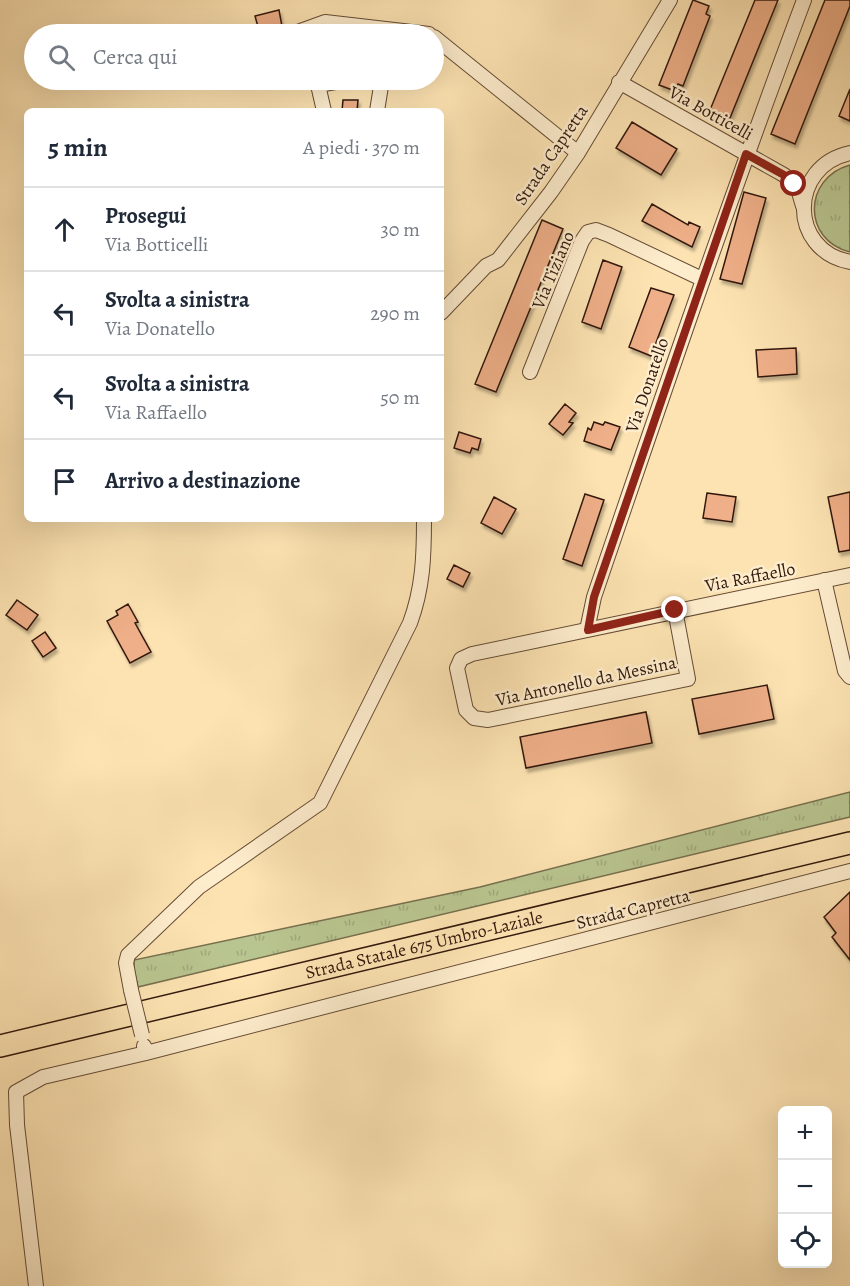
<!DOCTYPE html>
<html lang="it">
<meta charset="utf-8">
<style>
body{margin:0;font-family:Alegreya,serif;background:#f6f6f7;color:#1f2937}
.controls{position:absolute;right:18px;bottom:18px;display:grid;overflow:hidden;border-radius:9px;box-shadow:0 6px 24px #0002}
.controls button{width:54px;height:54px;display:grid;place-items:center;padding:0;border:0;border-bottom:2px solid #e0e1e3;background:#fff;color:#1f2937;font:30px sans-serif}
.stop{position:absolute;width:18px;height:18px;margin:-14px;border:4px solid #8f2418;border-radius:50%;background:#fff}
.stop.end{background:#8f2418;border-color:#fff;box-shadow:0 2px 6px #0008}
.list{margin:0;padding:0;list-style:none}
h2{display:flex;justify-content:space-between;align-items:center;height:78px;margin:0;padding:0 24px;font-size:26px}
h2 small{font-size:20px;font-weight:400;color:#747a83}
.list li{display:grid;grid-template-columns:39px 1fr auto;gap:18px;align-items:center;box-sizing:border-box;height:84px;padding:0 24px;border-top:2px solid #e0e1e3}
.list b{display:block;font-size:22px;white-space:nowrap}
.list p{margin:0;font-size:20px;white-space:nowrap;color:#747a83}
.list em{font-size:20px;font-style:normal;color:#747a83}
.icon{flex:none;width:33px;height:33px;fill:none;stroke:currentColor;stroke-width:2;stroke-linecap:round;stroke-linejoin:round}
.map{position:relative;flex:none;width:850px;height:1286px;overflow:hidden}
.search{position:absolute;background:#fff;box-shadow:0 6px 24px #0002;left:24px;top:24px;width:420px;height:66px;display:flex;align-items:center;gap:15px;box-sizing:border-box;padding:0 21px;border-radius:33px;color:#747a83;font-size:22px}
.panel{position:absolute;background:#fff;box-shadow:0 6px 24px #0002;left:24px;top:108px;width:420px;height:414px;border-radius:9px}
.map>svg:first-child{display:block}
.grass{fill:url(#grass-tufts);stroke:#766f4e;stroke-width:1.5}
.building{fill:#efaf88;stroke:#32190d;stroke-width:1.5;filter:url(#shadow)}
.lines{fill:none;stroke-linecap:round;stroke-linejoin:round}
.minor-casing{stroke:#654c36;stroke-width:16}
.trunk-casing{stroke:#32190d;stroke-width:24}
.minor{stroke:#feedcd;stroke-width:14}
.trunk{stroke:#fde3b2;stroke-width:21}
.minor-bridge-casing{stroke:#654c36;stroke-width:16;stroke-linecap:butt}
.minor-bridge{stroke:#feedcd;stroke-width:14}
.route{stroke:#8f2418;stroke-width:8}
.labels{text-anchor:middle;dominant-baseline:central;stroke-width:5;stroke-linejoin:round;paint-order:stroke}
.street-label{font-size:18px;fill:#32190d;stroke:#feedcd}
</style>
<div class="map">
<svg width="850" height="1286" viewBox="0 0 850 1286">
<defs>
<pattern id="grass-tufts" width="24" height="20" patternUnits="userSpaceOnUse" patternTransform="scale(1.5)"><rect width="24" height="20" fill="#b9c590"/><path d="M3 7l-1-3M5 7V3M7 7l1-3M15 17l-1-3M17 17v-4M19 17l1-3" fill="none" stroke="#a0a97b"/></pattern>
<filter id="shadow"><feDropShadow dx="2" dy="4" stdDeviation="1.5" flood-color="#0004"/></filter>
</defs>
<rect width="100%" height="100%" fill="#fde3b2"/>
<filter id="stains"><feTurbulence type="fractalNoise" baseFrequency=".00333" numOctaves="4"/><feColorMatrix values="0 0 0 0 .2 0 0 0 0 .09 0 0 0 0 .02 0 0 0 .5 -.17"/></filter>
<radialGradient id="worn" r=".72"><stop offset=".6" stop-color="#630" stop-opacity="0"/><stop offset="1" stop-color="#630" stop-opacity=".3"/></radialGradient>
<path class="grass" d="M850,165V252C802,240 803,178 850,165Z
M850,792V817L138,987L134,970V960L480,887Z"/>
<path class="building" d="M693,0L709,6L706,14L710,16L683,86L678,84L675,91L659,85Z
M755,0H778L730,118L710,110Z
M825,0H850V6L795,144L771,134Z
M279,10L283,32L260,34L255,16Z
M850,89V121L839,116Z
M343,100H358L357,111H342Z
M632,122L677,149L661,175L616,148Z
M744,192L766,198L742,284L720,279Z
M652,204L688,225L689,222L700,227L692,247L642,221Z
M542,220L563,229L496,392L475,384Z
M603,260L622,267L601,329L582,322Z
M651,288L674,295L651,356L629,347Z
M796,348L797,374L758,377L756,350Z
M565,404L576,413L569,422L573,423L563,435L549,424Z
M594,422L603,425L605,422L620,427L611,450L584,441L588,428L591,430Z
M459,432L481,439L478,450L472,448L470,453L454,448Z
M850,492V550L839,552L828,497Z
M707,493L736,497L732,522L703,518Z
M585,494L604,500L582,566L563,559Z
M494,497L516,509L502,534L481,523Z
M454,565L470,573L463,587L447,579Z
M17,600L38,615L27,630L6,615Z
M128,604L138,622L135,623L151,652L130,663L107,621L118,615L116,611Z
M45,632L56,648L43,657L32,641Z
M767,685L774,719L699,734L692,699Z
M646,712L652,743L526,768L520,737Z
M850,892V960L832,937L836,933L824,917Z"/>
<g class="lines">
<g class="minor-casing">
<path id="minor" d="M292,34L325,22L429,34
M434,37L578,153
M619,82L784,175L798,189L803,206
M324,111L318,85L347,80
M377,111L382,80
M850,153C789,166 788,250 850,262
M441,313L486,266L498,260L551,192L578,153L670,0
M530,372L582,241L588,232L596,230L609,235L702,279
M824,580L845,671L850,677
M675,610L688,679L488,720L474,718L466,710L457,668L461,659L472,654L850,575
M587,630L594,597C662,397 730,198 804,0
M131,990L126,963L128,955L199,887L320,803L410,623C423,588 424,556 424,519
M146,1053L850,871
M36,1286L17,1125L16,1092L43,1077L146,1053L144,1046"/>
</g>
<g class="trunk-casing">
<g id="trunk">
<path id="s1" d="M0,1046L850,843"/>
</g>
</g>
<use href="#minor" class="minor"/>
<use href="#trunk" class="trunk"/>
<g class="minor-bridge-casing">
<path id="minor-bridge" d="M131,990L142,1035"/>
</g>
<use href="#minor-bridge" class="minor-bridge"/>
</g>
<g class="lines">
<path class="route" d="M675,610L588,630L594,597L746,154L784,175L794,184"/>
</g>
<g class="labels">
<g class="street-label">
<text transform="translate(711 113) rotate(29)">Via Botticelli</text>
<text transform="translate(551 155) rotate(-56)">Strada Capretta</text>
<text transform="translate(553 270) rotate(-67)">Via Tiziano</text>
<text transform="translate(647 385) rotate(-71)">Via Donatello</text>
<text transform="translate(750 577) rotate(-11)">Via Raffaello</text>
<text transform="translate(586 681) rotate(-12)">Via Antonello da Messina</text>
<text transform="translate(633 909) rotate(-14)">Strada Capretta</text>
<text stroke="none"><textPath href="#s1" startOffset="436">Strada Statale 675 Umbro-Laziale</textPath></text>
</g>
</g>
<rect width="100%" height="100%" filter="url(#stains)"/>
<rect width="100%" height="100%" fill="url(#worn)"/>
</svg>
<div class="controls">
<button>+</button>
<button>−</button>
<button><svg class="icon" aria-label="locate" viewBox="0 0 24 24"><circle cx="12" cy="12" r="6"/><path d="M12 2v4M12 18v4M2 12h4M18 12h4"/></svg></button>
</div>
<div class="stop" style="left:794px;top:184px"></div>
<div class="stop end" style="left:675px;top:610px"></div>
<div class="search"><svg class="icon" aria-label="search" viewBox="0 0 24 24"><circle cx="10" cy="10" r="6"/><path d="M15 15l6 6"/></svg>Cerca qui</div>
<section class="panel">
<h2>5 min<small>A piedi · 370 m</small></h2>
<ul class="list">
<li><svg class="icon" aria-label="ahead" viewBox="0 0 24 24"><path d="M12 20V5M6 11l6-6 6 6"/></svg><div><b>Prosegui</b><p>Via Botticelli</p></div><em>30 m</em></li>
<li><svg class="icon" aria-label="left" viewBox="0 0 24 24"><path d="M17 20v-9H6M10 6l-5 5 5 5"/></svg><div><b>Svolta a sinistra</b><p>Via Donatello</p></div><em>290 m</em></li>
<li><svg class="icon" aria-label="left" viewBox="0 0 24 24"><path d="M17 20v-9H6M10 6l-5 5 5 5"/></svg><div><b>Svolta a sinistra</b><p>Via Raffaello</p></div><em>50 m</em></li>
<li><svg class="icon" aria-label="arrive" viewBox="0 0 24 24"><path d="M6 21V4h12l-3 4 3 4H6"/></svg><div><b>Arrivo a destinazione</b></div></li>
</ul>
</section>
</div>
